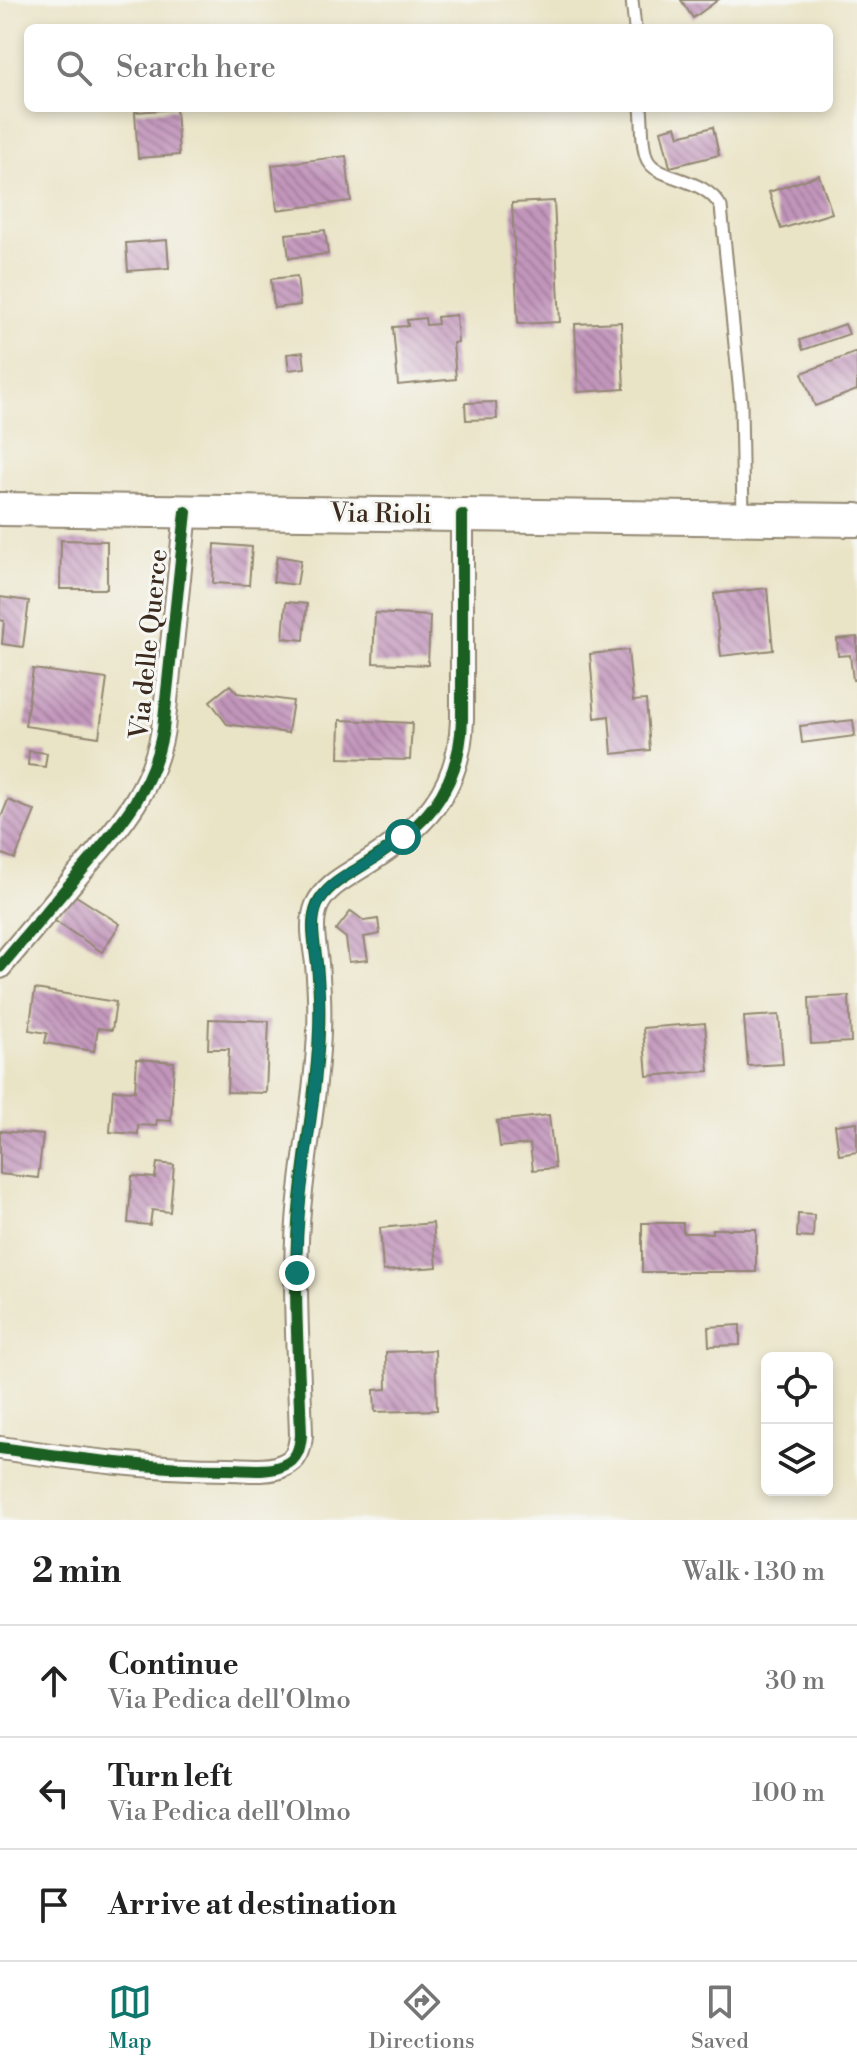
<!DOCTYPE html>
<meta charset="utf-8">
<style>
body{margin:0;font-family:"Libre Bodoni",serif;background:#f2f2f2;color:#222}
.controls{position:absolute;right:24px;bottom:24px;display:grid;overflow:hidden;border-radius:12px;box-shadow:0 4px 12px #0003}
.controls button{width:72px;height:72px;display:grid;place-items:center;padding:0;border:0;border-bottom:2px solid #e0e0e0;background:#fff;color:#222;font:40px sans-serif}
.stop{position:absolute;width:24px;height:24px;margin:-18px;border:6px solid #0f766e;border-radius:50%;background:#fff}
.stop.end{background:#0f766e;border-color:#fff;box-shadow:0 2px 8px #0008}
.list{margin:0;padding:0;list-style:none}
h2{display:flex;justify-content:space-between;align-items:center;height:104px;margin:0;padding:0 32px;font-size:34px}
h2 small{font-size:26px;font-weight:400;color:#767676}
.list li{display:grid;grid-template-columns:52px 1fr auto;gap:24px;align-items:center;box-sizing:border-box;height:112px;padding:0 32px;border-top:2px solid #e0e0e0}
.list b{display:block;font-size:30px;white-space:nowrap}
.list p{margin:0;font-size:26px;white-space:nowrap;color:#767676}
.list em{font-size:26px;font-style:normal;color:#767676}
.icon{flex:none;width:44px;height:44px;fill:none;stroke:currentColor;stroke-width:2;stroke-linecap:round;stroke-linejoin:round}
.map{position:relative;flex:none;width:857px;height:1520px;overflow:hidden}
.search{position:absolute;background:#fff;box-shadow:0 4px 12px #0003;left:24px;right:24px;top:24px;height:88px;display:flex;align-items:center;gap:20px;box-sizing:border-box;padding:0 28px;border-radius:12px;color:#767676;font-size:30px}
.sheet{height:440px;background:#fff}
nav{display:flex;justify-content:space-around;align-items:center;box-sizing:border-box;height:112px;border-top:2px solid #e0e0e0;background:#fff;font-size:22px;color:#767676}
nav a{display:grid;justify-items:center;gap:4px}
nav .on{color:#0f766e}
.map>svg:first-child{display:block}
.building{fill:url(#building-back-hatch)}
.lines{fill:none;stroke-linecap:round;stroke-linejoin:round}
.service-casing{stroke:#928772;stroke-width:15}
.minor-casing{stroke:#928772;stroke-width:26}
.secondary-casing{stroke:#928772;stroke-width:36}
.service{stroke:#fff;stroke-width:11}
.minor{stroke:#fff;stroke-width:22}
.secondary{stroke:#fff;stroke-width:32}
.cycleway-casing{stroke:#f6f6f2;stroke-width:17}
.cycleway{stroke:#1b5e20;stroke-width:12}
.route{stroke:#0f766e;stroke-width:10}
.labels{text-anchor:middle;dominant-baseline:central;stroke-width:6;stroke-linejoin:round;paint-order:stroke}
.street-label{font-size:26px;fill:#3b2a1e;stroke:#f6f6f2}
</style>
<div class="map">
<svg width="857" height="1520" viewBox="0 0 857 1520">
<defs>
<pattern id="building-back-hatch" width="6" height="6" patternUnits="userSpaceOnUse" patternTransform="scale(2)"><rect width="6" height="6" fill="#c296bc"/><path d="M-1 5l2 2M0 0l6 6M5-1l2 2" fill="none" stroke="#9f7b98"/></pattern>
</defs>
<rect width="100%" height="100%" fill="#f6f6f2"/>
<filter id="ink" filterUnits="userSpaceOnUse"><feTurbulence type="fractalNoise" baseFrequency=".0125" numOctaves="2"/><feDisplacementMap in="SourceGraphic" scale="16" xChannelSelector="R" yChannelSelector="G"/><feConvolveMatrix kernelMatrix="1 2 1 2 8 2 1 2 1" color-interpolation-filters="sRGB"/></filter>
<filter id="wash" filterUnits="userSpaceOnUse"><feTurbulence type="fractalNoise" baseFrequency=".006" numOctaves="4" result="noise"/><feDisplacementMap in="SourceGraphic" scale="32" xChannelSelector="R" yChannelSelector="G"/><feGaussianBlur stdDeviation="1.8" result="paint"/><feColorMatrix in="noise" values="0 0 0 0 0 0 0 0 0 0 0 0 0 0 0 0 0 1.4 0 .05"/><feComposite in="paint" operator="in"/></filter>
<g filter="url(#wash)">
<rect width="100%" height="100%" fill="#eae4c7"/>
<g id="blocks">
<path class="building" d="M681,0H718L693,18Z
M176,109L179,155L138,158L135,112Z
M676,126L679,136L713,127L719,155L670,167L661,130Z
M346,156L351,201L277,210L272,165Z
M819,175L832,213L781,229L769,192Z
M554,201L560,322L518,324L512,203Z
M325,230L328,254L289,258L286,234Z
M167,240L169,268L128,271L126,243Z
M297,276L300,305L274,308L271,279Z
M456,315L458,342L453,343L456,379L398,385L393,327L408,326L407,320L425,318L426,325L438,324L437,317Z
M621,322L624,389L578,392L575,324Z
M845,324L849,334L803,350L800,340Z
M303,352L305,368L289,370L287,354Z
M857,352V390L815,406L802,373Z
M496,402L497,419L466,420L465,403Z
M61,540L107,541V589H60Z
M215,544L252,547L249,585L213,583Z
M277,556L301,560L297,585L273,582Z
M767,588L773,650L721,656L714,594Z
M0,597L29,601L23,647L2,644L4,621L0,620Z
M286,602L307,604L304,640L283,638Z
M375,613L430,616L428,665L373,663Z
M857,637V680H853L850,655L838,656L837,639Z
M628,650L633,701L646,700L650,750L612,754L609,716L595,718L590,654Z
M33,669L107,679L99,737L25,726Z
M230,685L237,693L293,701L288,733L227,724L210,701Z
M340,720L412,723L410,760L339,758Z
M853,720L855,736L802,743L800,726Z
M29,751L47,753L45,767L28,765Z
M8,800L35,811L15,859L0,853V820Z
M73,894L120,924L102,952L55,921Z
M351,911L364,921L378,919L380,934L364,937L368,960L349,962L346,938L336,930Z
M35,989L116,1002L112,1030L98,1028L94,1051L45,1043L47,1033L29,1030Z
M849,996L851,1042L811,1044L809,998Z
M779,1015L783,1064L748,1066L744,1017Z
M209,1019L269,1021L266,1093L227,1092L229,1049H208Z
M705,1023L709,1071L647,1076L643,1028Z
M137,1059L174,1062L171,1121L157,1120L156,1126L138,1125V1134L110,1132L113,1090L135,1091Z
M549,1115L555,1168L533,1170L530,1144L500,1147L497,1121Z
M857,1122V1152L839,1155L835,1125Z
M0,1131L43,1135L38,1178L0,1174Z
M157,1163L174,1165L170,1212L152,1210L150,1225L128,1223L132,1176L155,1178Z
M798,1214L814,1215L813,1238L797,1237Z
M433,1223L437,1267L383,1271L380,1228Z
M642,1223H683V1233H712V1229H756V1272H642Z
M740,1325V1345L709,1346L708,1327Z
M435,1350L437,1410L375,1412L374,1390L387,1389L386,1352Z"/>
</g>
</g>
<g filter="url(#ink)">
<use href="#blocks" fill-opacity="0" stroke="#928772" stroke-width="2"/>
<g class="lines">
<g class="service-casing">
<path id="service" d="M632,0L635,28
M641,108C643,124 641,145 647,159C657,181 704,176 721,207L741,404L743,518"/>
</g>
<g class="minor-casing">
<path id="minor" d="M0,967C25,937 51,907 76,877C116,830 153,792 163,729L186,512
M0,1448C78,1459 150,1469 229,1469C246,1469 268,1473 284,1465C297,1460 300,1448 301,1435C299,1365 293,1292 298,1223C302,1159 317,1096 319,1031C320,1009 319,987 317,964C315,945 309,924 317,905C326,886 345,877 362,866C422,829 460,793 462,719V515"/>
</g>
<g class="secondary-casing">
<path id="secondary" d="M0,509L857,520"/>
</g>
<use href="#service" class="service"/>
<use href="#minor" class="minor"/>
<use href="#secondary" class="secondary"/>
<g class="cycleway-casing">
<path id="cycleway" d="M0,967C25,937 51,907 76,877C116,830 153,792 163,729L186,512
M0,1448C78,1459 150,1469 229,1469C246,1469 268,1473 284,1465C297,1460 300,1448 301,1435C299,1365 293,1292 298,1223C302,1159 317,1096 319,1031C320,1009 319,987 317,964C315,945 309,924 317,905C326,886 345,877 362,866C422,829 460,793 462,719V515"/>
</g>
<use href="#cycleway" class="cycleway"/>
</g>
</g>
<g class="lines" filter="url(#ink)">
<path class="route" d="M297,1273C295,1187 319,1104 319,1018C320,1000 319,982 317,964C315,944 309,923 318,904C328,882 354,872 374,859C384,852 394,844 403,837"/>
</g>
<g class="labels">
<g class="street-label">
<text transform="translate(381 514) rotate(1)">Via Rioli</text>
<text transform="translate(149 644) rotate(-84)">Via delle Querce</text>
</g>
</g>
</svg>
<div class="controls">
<button><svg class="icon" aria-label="locate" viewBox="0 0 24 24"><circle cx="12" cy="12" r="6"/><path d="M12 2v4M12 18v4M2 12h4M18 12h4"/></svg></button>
<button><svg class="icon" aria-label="layers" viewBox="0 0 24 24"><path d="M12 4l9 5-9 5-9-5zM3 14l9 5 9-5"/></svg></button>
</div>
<div class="stop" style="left:403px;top:837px"></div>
<div class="stop end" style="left:297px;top:1273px"></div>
<div class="search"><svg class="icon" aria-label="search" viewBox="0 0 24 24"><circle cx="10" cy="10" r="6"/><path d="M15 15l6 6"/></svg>Search here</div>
</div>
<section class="sheet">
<h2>2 min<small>Walk · 130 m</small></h2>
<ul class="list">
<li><svg class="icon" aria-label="ahead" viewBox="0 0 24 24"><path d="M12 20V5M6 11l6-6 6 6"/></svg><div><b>Continue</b><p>Via Pedica dell'Olmo</p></div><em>30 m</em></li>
<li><svg class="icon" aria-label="left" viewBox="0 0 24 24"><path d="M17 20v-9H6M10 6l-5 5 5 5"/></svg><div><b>Turn left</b><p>Via Pedica dell'Olmo</p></div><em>100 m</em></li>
<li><svg class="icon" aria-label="arrive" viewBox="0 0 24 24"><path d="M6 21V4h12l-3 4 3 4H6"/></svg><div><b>Arrive at destination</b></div></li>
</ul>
</section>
<nav>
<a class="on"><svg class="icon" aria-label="map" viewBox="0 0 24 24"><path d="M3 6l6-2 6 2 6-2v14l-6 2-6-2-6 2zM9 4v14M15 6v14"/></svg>Map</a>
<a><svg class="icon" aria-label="directions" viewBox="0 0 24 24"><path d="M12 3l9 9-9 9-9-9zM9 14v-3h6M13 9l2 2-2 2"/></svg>Directions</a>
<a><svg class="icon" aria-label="saved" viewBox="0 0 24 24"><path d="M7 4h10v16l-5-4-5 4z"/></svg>Saved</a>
</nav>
